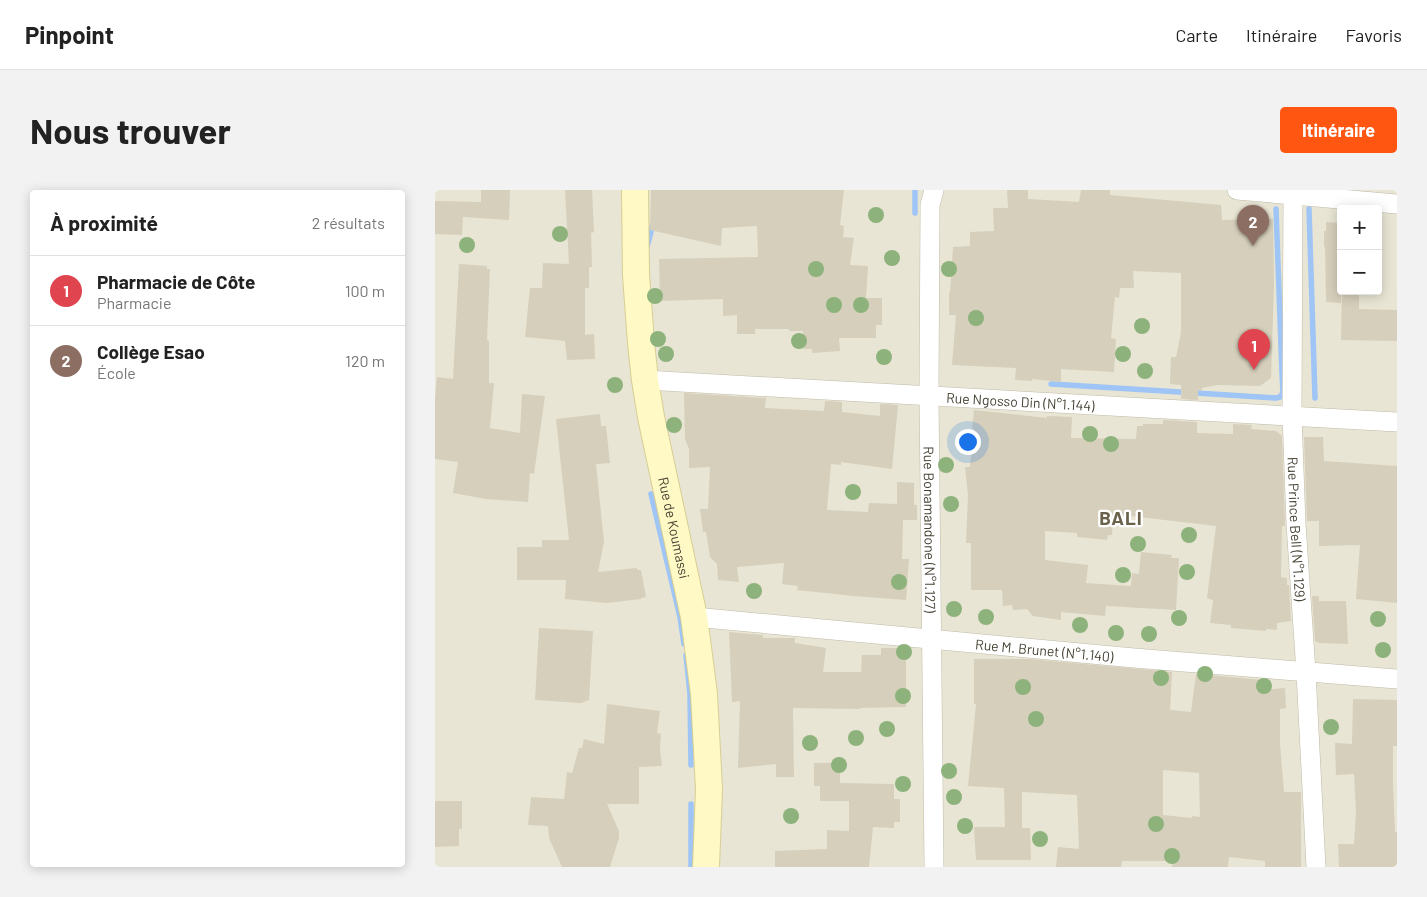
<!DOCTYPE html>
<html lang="fr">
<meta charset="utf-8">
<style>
body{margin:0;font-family:Barlow,sans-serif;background:#f2f2f2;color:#222}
.controls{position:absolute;right:15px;top:15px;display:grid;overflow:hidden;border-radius:5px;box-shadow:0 2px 12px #0003}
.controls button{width:45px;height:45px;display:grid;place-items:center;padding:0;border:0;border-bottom:1px solid #e0e0e0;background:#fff;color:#222;font:25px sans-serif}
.you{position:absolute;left:532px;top:251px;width:18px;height:18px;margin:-12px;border:4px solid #fff;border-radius:50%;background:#1a73e8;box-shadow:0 0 0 8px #1a73e833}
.badge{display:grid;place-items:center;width:32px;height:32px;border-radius:50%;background:#ff5712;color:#fff;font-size:16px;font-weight:700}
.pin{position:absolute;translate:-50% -41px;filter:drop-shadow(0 1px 2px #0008)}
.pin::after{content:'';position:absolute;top:26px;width:18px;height:15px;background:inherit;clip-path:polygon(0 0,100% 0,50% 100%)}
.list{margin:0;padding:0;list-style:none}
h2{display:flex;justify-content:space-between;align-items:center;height:65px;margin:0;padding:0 20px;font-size:21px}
h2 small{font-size:16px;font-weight:400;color:#767676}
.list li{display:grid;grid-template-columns:32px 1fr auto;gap:15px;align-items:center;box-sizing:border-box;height:70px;padding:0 20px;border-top:1px solid #e0e0e0}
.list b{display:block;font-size:19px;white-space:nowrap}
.list p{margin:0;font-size:16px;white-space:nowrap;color:#767676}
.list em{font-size:16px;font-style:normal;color:#767676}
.map{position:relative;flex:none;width:962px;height:677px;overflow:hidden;border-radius:5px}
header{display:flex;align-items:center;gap:30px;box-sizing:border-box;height:70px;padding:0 25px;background:#fff;border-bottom:1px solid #e0e0e0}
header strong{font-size:24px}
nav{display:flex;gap:28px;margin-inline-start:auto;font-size:18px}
.intro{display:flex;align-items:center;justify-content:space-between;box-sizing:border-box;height:120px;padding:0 30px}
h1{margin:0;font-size:35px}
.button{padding:12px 22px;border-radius:5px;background:#ff5712;color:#fff;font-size:18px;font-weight:700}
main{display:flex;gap:30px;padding:0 30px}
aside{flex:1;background:#fff;border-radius:5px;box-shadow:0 2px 12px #0003}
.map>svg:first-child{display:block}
.residential{fill:#e8e5d4;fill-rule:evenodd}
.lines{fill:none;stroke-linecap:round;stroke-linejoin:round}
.stream{stroke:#9ec5f5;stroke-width:5.5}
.building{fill:#d6cfbb;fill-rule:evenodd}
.street-casing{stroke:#c0bba8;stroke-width:20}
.secondary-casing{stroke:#d7ce93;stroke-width:28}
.street{stroke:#fff;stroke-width:19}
.secondary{stroke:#fff9c5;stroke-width:26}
.tree{fill:#8db27b}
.labels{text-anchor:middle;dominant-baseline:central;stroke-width:4.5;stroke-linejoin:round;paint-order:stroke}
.street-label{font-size:14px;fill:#474335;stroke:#fff}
.district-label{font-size:19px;font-weight:bold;letter-spacing:1px;fill:#6b624b;stroke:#fff}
</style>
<header>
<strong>Pinpoint</strong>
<nav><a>Carte</a><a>Itinéraire</a><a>Favoris</a></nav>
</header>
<div class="intro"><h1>Nous trouver</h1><a class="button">Itinéraire</a></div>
<main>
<aside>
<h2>À proximité<small>2 résultats</small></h2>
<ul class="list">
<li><span class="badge" style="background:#e0444e">1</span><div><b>Pharmacie de Côte</b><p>Pharmacie</p></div><em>100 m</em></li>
<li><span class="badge" style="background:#8d6e63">2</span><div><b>Collège Esao</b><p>École</p></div><em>120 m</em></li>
</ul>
</aside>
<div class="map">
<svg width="962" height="677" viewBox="0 0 962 677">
<rect width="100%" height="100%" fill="#f4f2e6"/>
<path class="residential" d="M0,0H962V677H0ZM906,19H943V101H906Z"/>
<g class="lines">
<path class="stream" d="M480,0V23
M874,19L880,208
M212,57L218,34
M616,194L841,208L845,207L848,203L847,183L841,19
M216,304L245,427L249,454
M251,465L255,504L256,575
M256,677V614"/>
</g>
<path class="building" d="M46,0H75L74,30L28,27L27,45L0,44V11L46,12Z
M130,0H157L159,42L156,43L157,77H154V98H150V145L159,144L160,169L132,170L130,151L90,147L95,98H107L108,73L134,74Z
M216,0H409L405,35L409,36L408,47L419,48L415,75L433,76L431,108H447V135H441V148H404L405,161L377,163V159H369L368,141H354V139H320V144H302V125L288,126V109L225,111L224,69L323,67L322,36L287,38L286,56L215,40Z
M572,0H593V9L644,12L646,0H675V5L786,15L787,30L838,29L839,95L836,188L825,196L782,195L767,198V201L763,200V210L746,209V195L735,194L736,167H741L746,142V83L698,81L699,98H685L684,108L680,107L676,148L681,149L679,182L626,179V192L597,189V191L580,190L581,178L517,175L521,125H514V103H515L518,57L535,56V42L559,41L558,18H573Z
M891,32L906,33V113L891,112L890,57H889V41H891Z
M24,74L52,76V79H55L52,150L54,151V193H59L55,238L85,243L87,204L110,206L99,284L95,283L93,312L51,309L18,303L23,272L0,269V209L2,187L18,189Z
M907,101H924V119L962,120V151L906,150Z
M249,203L331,208L330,218L389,221L390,211L407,212V222L445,226V214L463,215L457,279L406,272V275L396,274L392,320L433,322L434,313L462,314V292L479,293V315H482V330H468L467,369H474L471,410L418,406L362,400L363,396L347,394L349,373L302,377L304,392L283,390L282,374L275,367L271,342H268L265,319H273L275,277L254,278V259L250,249Z
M539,220L612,228V226L637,227L636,248L701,249L702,236H708V234H728V230L762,232V243L798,244V234L817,235L816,239L841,241L847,246L850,336H847L846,387L852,388V395H854L856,431L842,433V440L831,439V441L796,438V435L775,433L778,410L772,408L781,336L678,324L677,345H673L672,350L642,347V343L610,341V370L653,375L651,393L696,396L697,383L704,384L706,362L737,365L736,368H744L741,420L671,416L670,426L626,422V430L598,426L592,419L578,420L577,415L568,416L567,400H536V353H531L533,305L530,277H535L539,239H537Z
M165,224L166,236H171L175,273L161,274L169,352L163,382L202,378V380H206L211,407L206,408V409L171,413L130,409L131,390H82V357H107V350H134L121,229Z
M869,247H888L889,271L962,276V413L921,409L925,355L884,356V331H872Z
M877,406H884V411H911L913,454L884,453L880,451Z
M104,438L158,441L154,510L146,513L100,510Z
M294,442L328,445V448H360V453L391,458L388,482H426L427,465H446V458H469L471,465V517L425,518V519L358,518L359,587H341V574L303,578L305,511L297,512Z
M539,469H594L737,482L735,520L756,522L761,484L828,490L827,500L850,498L851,518L845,519V554L849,602H866V677H830V671L794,667L793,677H737L738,671H687L686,677H621L623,657L644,659L642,605L587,602V638H595L596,670H541L539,637H570L569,598L533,596L541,514H539ZM728,580L764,583L765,627L757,626V628L728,625Z
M918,509L962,510V556H958V593L960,642H962V677H904L903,654H919L921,621L919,584L901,585L900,553L917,554Z
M172,514L225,521L222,543L226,544L225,559L227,576L204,577V614H172L184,641V648L175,677H127L114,648L113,636L93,635L96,607L129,609L132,582L137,583L144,558H147L149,549L169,554Z
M379,573H405V593L459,594V609H465V632H459V638L438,637L434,677H340V661L392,659V640L414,641V611H385V596H379Z
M0,611H27V639H24V656L0,657Z"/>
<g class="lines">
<g class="street-casing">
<g id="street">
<path id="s1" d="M499,0L495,15L494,205L499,677"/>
<path d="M802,0L962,14"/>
<path id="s2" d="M858,0L857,225L861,334L871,482L881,677"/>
<path id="s3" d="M210,190L962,232"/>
<path id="s4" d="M259,427L699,468L962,489"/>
</g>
</g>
<g class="secondary-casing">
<g id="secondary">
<path id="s5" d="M200,0L201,85L206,153L210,190L216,227L259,427L269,504L274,599L271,677"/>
</g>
</g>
<use href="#street" class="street"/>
<use href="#secondary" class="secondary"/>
</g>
<g class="tree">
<circle cx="441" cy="25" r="8"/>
<circle cx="125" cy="44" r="8"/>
<circle cx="32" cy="55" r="8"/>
<circle cx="457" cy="68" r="8"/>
<circle cx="381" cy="79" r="8"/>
<circle cx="514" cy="79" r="8"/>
<circle cx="220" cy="106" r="8"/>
<circle cx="399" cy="115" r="8"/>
<circle cx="426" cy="115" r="8"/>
<circle cx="541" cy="128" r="8"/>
<circle cx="707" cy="136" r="8"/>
<circle cx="223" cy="149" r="8"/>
<circle cx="364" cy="151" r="8"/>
<circle cx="231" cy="164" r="8"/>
<circle cx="688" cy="164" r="8"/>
<circle cx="449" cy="167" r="8"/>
<circle cx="710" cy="181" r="8"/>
<circle cx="180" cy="195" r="8"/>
<circle cx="239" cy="235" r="8"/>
<circle cx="655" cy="244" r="8"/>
<circle cx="676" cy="254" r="8"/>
<circle cx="511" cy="275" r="8"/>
<circle cx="418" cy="302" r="8"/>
<circle cx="516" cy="314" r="8"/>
<circle cx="754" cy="345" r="8"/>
<circle cx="703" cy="354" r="8"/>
<circle cx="752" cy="382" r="8"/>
<circle cx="688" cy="385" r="8"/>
<circle cx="464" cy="392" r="8"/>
<circle cx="319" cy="401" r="8"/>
<circle cx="519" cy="419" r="8"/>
<circle cx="551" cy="427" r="8"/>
<circle cx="744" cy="428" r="8"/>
<circle cx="943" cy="429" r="8"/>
<circle cx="645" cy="435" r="8"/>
<circle cx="681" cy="443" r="8"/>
<circle cx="714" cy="444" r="8"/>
<circle cx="948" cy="460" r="8"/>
<circle cx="469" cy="462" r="8"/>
<circle cx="770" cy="484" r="8"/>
<circle cx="726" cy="488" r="8"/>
<circle cx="829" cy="496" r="8"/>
<circle cx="588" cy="497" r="8"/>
<circle cx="468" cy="506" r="8"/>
<circle cx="601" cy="529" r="8"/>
<circle cx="896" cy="537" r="8"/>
<circle cx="452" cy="539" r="8"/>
<circle cx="421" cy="548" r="8"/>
<circle cx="375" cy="553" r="8"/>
<circle cx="404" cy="575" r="8"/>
<circle cx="514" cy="581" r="8"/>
<circle cx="468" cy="594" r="8"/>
<circle cx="519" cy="607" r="8"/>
<circle cx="356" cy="626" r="8"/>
<circle cx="721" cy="634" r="8"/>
<circle cx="530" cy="636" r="8"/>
<circle cx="605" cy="649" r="8"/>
<circle cx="737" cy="666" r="8"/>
</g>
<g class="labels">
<g class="street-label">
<text stroke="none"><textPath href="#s3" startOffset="376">Rue Ngosso Din (N°1.144)</textPath></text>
<text stroke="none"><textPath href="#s5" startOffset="341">Rue de Koumassi</textPath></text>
<text stroke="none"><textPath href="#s1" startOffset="340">Rue Bonamandone (N°1.127)</textPath></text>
<text stroke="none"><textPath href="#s2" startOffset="339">Rue Prince Bell (N°1.129)</textPath></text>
<text stroke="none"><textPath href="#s4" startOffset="352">Rue M. Brunet (N°1.140)</textPath></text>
</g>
<g class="district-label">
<text x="686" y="327">BALI</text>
</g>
</g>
</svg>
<div class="controls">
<button>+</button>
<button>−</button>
</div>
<div class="you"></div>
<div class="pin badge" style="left:819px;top:180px;background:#e0444e">1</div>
<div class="pin badge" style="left:818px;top:56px;background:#8d6e63">2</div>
</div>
</main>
